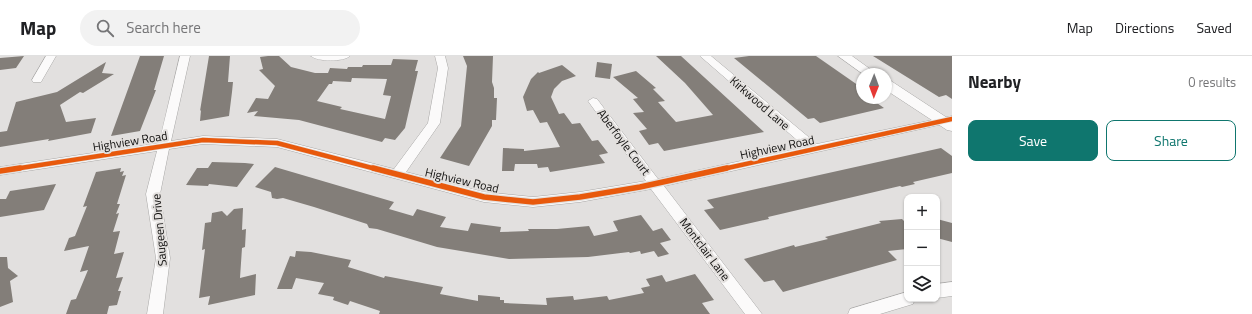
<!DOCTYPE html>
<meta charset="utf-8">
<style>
body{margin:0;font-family:"Titillium Web",sans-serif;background:#f2f2f2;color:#202124}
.controls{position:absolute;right:12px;bottom:12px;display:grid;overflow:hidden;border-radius:8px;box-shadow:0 1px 3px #0004}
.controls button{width:36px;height:36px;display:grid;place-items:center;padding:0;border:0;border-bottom:1px solid #e0e0e0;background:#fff;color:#202124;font:20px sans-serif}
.compass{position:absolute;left:856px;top:12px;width:36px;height:36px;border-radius:50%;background:#fff;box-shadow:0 1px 3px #0004;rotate:181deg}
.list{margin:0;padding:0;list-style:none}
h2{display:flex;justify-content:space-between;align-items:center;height:52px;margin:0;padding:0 16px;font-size:17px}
h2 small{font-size:13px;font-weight:400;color:#757577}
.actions{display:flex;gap:8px;padding:12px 16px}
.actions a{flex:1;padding:9px 0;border:1px solid #0f766e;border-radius:8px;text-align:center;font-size:14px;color:#0f766e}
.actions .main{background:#0f766e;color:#fff}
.icon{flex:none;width:22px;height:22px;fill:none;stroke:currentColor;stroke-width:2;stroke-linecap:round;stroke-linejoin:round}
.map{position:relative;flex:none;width:952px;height:258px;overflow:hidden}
header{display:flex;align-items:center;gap:24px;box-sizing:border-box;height:56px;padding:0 20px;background:#fff;border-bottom:1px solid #e0e0e0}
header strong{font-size:19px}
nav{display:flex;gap:22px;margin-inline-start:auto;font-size:14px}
.search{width:280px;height:36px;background:#f2f2f2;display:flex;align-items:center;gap:10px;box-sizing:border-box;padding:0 14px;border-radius:22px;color:#757577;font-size:15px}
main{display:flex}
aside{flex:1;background:#fff}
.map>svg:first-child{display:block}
.building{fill:#837e79;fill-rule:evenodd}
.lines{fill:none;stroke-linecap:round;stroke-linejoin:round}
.minor-casing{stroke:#a8a7a6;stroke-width:1}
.tertiary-casing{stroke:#a8a7a6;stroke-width:1}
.minor{fill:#fbfafa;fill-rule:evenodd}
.tertiary{fill:#fbfafa;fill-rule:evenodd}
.cycleway-far1-casing{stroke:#e3e0de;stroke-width:6}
.cycleway-casing{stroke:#e3e0de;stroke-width:8}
.cycleway-far1{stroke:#e8590c;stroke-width:4.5}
.cycleway{stroke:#e8590c;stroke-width:5.5}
.labels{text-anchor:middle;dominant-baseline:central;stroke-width:4;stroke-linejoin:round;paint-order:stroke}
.street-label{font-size:12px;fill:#11100f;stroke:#e3e0de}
</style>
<header>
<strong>Map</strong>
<div class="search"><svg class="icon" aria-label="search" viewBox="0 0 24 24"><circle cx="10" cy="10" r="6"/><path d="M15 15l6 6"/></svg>Search here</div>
<nav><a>Map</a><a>Directions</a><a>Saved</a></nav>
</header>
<main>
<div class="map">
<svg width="952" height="258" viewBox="0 0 952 258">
<rect width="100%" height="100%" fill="#e2e0df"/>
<path class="building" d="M24,0L16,12L0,14V2Z
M140,0H164L154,34H156L140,75L111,80Z
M209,0H230L228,26H233L232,36L229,60L200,65L201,54L200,55Z
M268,0H279L291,11L315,17H328L330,12L347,13L348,11H362L363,9H391L393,3L418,4L415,15H418L405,72L395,84L385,82L382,86L299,64L254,60L258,55L247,57L256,42L268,43L275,30L259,14L263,13L260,1ZM352,22L387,23L383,39L391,40L385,63L340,53L342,51L317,45L329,28H332L333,25L351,26Z
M463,0H493L492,26L494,32V42H497L496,64H492V70L469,110L440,102L461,70L467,10Z
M656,0H681L764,76L664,95L658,87L649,89L639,75L647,73L633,57L644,56L633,43L638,42L613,21L636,15L656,32L653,33L665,45L658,46L676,66L713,59L685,27Z
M749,0H816L862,32V42H870L884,52L820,67L814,62L808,63L734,2Z
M873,0H952V43L946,39L939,41Z
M106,6L102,17L114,18L83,37L80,36L60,49L66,66L96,62L91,77L48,85L49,83L0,91V76L7,75L16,46L57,36Z
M597,6L612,8L610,23L595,21Z
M562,9L576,20L562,25L554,33L551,41L559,58L564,57L572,68L580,67L592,85L598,84L608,97L599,99L605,107L550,116L548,111L538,112L537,108H515L514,115H502L503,92L524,93V95L560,91L547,66L540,67L533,54L527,55L523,41L531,23L538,16L539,17Z
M941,92L952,100V117L913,126L915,128L902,131L900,130L768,161L769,163L720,174L704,154L714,152L707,144Z
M212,106L245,107L254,108L237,131L209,128L208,130L186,129L197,112H208Z
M275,111L394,146L389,153L413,160L417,153L446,161L440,171L468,175L471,167L501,171L500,176L529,175L528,173H557L589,170L594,180L618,175L613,165L641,159L653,175L662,172L671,184L660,187L669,198L658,201L654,195L641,198L640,195L630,197L629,196L588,201L509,203L437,191L377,173L369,172L367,168L314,151L283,142L277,143L272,142L271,136L255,131Z
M121,112L120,116L124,115L122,120L126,119L117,148H120L116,158L119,157L113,176L120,175L114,198L124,196L116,222L123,221L118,235H121L117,249L109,250L107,258H66L71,244L76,243L88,214L80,216L89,190L64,195L69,182L75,180L87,150L83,151L96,116Z
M56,128L44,154L0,161V143H6L10,135Z
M243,152L242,174L246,173L245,191L242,192L240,222L256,218L255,239L208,249L210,240L199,242L205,193L202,194L205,167L211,166L212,157L222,155L227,160L234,153Z
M902,163L907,168V193L888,195L897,204L783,236L774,224L764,226L744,203L794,189L795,191L828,183L825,181L881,167L879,165Z
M937,163L952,167V186L937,182Z
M296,195L311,196L351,204L348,211L384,222L385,220L443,231L440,238L478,245V239L500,241V244H504V247L547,249L546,242L573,240L574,244L607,240L609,244L644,237L641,232L650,230L646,223L662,219L666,226L695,218L714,244L702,247L710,258H379L380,255L350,245L348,249L333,244L334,241L318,238L324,227L296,222L292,233H277L290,200L295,201Z
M0,201H7L8,212L18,220L10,225L13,246L0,251Z"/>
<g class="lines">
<g class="minor-casing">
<path id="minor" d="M46,0H56L41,26H33L32,24Z
M180,0H190L171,85L203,80L277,83L394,113L428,67L438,12L435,0H445L448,12L440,67L406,116L484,136L533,141L580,136L646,125L588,45L593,42L597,43L658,123L805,91L700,0H711L817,88L952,60V66L664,130L762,258H745L651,133L580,146L533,151L484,146L277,91L203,88L169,93L160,138L170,202L163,258H147L156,202L146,138L157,95L0,119V111L159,87Z
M311,0H350C344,6 317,6 311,0Z
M952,226V240L937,242V228Z
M907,236V243H915L913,248L880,258H848L850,253Z"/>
</g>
<g class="tertiary-casing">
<path id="tertiary" d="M838,0H852L877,18H863Z
M886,24L891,25L952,65V75L947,74L886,34Z"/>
</g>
<use href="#minor" class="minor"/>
<use href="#tertiary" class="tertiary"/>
<g class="cycleway-far1-casing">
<path id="cycleway-far1" d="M14,113L203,84L277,87L376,113
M723,113L952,63"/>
</g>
<g class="cycleway-casing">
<path id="cycleway" d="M373,112L484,141L533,146L580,141L640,131L727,112
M0,115L20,112"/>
</g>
<use href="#cycleway-far1" class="cycleway-far1"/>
<use href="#cycleway" class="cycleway"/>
</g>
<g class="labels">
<g class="street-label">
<text transform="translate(760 47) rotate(41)">Kirkwood Lane</text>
<text transform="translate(130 85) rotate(-9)">Highview Road</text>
<text transform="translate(624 86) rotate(53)">Aberfoyle Court</text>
<text transform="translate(777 91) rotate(-12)">Highview Road</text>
<text transform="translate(462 124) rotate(13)">Highview Road</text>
<text transform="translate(159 174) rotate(-95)">Saugeen Drive</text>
<text transform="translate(705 193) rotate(53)">Montclair Lane</text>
</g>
</g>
</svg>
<div class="controls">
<button>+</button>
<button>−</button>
<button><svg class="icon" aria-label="layers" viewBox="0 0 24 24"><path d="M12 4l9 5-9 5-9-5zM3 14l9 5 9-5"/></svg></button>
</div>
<svg class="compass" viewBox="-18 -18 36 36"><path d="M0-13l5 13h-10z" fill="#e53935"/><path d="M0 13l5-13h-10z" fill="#757577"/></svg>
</div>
<aside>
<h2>Nearby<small>0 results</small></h2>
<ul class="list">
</ul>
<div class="actions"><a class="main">Save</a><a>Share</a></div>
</aside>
</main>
